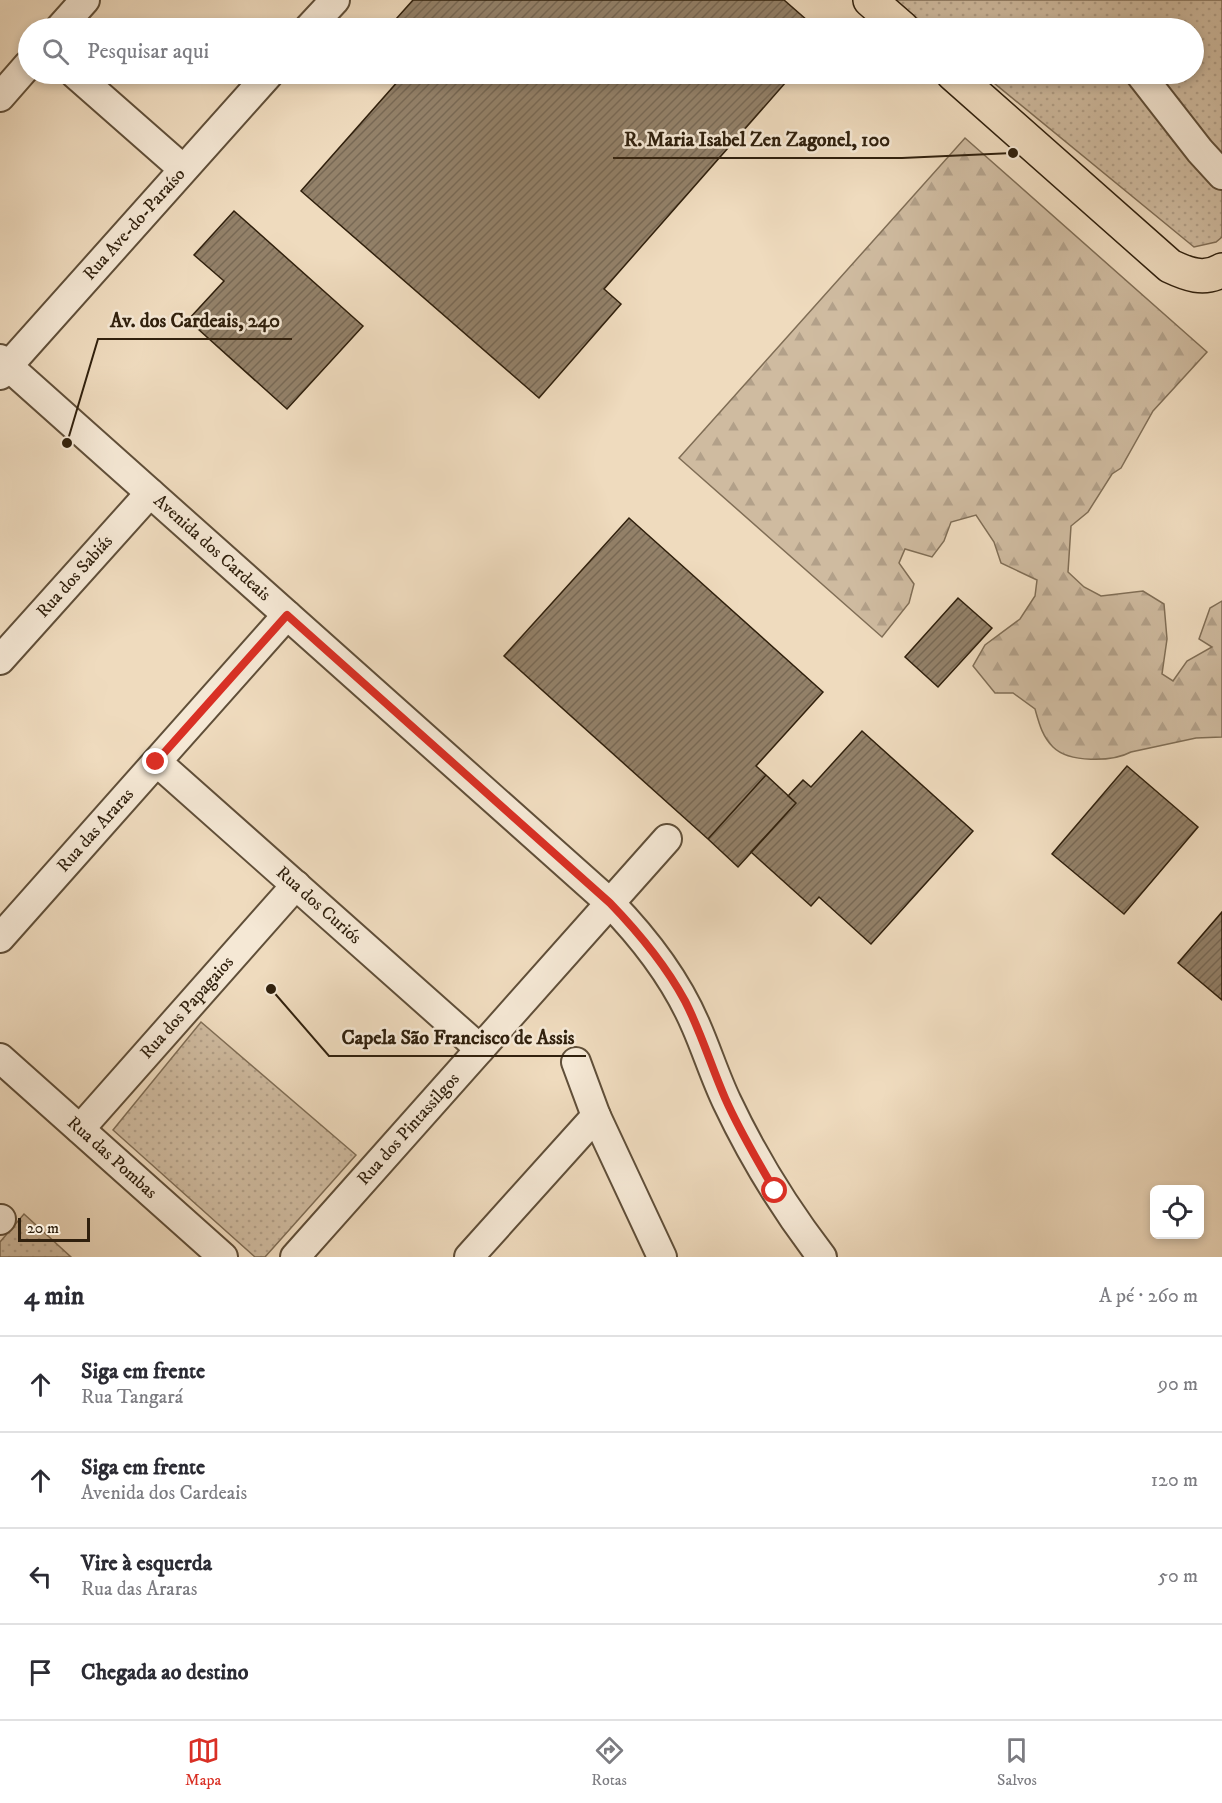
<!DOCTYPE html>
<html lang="pt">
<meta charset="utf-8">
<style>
body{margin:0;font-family:"IM FELL DW Pica",serif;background:#f7f7f7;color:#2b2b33}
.controls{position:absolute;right:18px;bottom:18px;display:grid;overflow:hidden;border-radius:9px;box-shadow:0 3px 9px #0003}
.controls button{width:54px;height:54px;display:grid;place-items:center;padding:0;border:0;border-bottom:2px solid #e1e1e2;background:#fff;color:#2b2b33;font:30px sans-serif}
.scale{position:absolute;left:18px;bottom:15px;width:72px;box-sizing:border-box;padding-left:6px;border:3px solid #30200d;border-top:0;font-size:16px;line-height:21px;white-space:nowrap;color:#30200d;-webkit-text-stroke:4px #f5e8d5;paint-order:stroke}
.stop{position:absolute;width:18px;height:18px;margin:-14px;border:4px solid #d93025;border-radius:50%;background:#fff}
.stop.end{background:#d93025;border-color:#fff;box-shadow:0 2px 6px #0008}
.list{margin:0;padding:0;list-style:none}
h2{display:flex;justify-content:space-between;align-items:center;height:78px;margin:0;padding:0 24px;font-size:26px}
h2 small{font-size:20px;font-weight:400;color:#7c7c81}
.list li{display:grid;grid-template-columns:39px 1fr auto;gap:18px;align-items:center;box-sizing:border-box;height:96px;padding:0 24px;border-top:2px solid #e1e1e2}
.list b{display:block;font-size:22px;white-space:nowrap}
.list p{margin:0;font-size:20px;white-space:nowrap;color:#7c7c81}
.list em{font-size:20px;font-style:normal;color:#7c7c81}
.icon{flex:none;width:33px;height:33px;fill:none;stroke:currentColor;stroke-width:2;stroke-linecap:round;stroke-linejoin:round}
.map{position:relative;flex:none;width:1222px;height:1257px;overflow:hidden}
.search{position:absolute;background:#fff;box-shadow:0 3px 9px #0003;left:18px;right:18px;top:18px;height:66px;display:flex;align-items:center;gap:15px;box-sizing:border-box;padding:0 21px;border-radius:33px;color:#7c7c81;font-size:22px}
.sheet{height:462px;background:#fff}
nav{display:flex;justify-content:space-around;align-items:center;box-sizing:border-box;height:84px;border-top:2px solid #e1e1e2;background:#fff;font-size:16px;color:#7c7c81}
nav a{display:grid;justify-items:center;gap:3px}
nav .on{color:#d93025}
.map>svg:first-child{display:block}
.green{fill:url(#green-dots);stroke:#806e56;stroke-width:1.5}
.forest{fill:url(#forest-firs);stroke:#806e56;stroke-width:1.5}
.building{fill:url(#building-hatch);stroke:#30200d;stroke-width:1.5}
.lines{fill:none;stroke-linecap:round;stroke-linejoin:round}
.minor-casing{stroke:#604f39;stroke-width:32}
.major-casing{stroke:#30200d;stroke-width:36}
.minor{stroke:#f5e8d5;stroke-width:28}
.major{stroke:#efdbbe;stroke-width:33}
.route{stroke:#d93025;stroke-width:8}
.labels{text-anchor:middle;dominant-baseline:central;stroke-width:5;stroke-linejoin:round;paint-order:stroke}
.street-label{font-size:18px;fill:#30200d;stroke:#f5e8d5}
.leader{fill:none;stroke:#30200d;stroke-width:2}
.callout-dot{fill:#30200d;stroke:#f5e8d5;stroke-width:2}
.callout-label{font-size:20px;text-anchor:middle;font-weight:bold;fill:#30200d;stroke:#f5e8d5;stroke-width:5;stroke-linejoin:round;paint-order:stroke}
</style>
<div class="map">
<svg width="1222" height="1257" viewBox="0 0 1222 1257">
<defs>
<pattern id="green-dots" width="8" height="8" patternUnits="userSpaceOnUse" patternTransform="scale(1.5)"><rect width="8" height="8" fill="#cfbba0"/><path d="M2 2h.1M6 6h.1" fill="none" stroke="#b2a089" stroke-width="1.8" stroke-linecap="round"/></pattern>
<pattern id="forest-firs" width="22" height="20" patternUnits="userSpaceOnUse" patternTransform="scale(1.5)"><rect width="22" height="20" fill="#cfbba0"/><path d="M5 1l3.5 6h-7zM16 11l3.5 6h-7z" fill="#b2a089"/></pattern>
<pattern id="building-hatch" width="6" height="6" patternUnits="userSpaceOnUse" patternTransform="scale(1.5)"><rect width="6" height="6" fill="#938169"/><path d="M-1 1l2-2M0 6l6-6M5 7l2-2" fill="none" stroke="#786955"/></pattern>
</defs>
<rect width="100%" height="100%" fill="#efdbbe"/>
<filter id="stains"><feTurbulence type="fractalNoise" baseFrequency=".00333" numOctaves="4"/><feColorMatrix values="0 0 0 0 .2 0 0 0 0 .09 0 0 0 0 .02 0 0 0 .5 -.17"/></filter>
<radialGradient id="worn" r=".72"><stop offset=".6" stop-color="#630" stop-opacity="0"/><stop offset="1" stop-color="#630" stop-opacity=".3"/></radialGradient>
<path class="green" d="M895,0H1222V237L1216,242L1194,247L983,74H1194V28H929Z
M201,1022L356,1155L265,1257H255L113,1130Z
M24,1214L71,1257H0V1242Z"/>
<path class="forest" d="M965,138L1207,352L1153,411L1121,468L1112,474L1088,512L1071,526L1068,572L1084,587L1101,596L1143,591L1164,604L1167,639L1162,674L1173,681L1187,661L1212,647L1199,639L1210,608L1222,601V737L1196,738L1131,752C1112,762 1069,763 1053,747C1042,736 1039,723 1035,709L1013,693H995L973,666L985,645L1020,619L1035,596L1037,580L1001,563L994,542L976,515L951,522L944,541L932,557L905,549L899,563L914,584L909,603L882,637L679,458Z"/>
<path class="building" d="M413,0H784L816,28H388Z
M391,74H793L604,289L621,304L539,398L301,191L399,80Z
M234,211L363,326L287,409L188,320L224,281L194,255Z
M629,518L823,692L756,766L766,775L708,839L504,656Z
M958,598L992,628L938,687L905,657Z
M862,731L973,831L871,944L819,897L811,906L751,852L796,803L788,796L803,780L811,787Z
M1127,766L1198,827L1124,914L1052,854Z
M766,775L796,803L738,867L708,839Z
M1222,912V1000L1178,963Z"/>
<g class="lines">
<g class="minor-casing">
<g id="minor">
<path d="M60,28L85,0"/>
<path d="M309,28L335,0"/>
<path d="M75,74L183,169"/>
<path d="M1140,74L1200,151L1222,175"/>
<path d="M0,97L28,65"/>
<path id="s1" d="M0,359L610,903C646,940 676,979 696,1026C707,1051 715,1077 727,1102C753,1157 785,1209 822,1257"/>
<path id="s2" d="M0,375L269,74"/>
<path id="s3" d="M0,660L150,493"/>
<path id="s4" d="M157,762L480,1049"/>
<path id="s5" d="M0,938L287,615"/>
<path id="s6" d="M0,1058L223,1257"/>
<path d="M576,1062L596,1116L662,1257"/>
<path id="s7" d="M80,1129L296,885"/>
<path d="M0,1220L1,1219"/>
<path id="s8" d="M295,1257L667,839"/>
<path d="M469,1257L596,1116"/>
</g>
</g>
<g class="major-casing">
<path id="major" d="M870,0L902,28
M953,74L1170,266C1187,274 1204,281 1222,270"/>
</g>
<use href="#minor" class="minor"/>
<use href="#major" class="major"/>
</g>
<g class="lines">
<path class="route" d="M156,762L287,615L610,903C639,933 665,964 685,1001C701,1032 711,1066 725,1098C739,1130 757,1160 775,1191"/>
</g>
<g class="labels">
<g class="street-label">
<text stroke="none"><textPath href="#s2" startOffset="202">Rua Ave-do-Paraíso</textPath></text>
<text stroke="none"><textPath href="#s1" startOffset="284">Avenida dos Cardeais</textPath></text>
<text stroke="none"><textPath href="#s3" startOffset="112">Rua dos Sabiás</textPath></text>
<text stroke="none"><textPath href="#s5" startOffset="144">Rua das Araras</textPath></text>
<text stroke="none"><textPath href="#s4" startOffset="216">Rua dos Curiós</textPath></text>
<text stroke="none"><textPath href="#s7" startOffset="162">Rua dos Papagaios</textPath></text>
<text stroke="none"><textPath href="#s8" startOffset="171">Rua dos Pintassilgos</textPath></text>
<text stroke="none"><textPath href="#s6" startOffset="150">Rua das Pombas</textPath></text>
</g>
</g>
<path class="leader" d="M1013 153L902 158H613M67 443L98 339H292M271 989L329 1056H586"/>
<g class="callout-dot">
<circle cx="1013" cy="153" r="6"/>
<circle cx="67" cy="443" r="6"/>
<circle cx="271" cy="989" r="6"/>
</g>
<g class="callout-label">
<text x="757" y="146">R. Maria Isabel Zen Zagonel, 100</text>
<text x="195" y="327">Av. dos Cardeais, 240</text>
<text x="458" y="1044">Capela São Francisco de Assis</text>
</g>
<rect width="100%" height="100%" filter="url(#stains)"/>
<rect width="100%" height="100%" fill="url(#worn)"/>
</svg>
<div class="controls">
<button><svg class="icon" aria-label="locate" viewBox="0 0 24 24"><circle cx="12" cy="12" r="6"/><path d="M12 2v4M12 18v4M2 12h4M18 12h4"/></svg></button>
</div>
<div class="scale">20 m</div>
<div class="stop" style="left:775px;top:1191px"></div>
<div class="stop end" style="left:156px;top:762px"></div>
<div class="search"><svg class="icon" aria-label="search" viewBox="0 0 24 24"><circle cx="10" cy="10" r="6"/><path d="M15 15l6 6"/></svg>Pesquisar aqui</div>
</div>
<section class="sheet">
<h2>4 min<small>A pé · 260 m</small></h2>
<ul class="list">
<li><svg class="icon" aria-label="ahead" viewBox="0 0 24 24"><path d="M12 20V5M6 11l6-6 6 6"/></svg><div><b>Siga em frente</b><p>Rua Tangará</p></div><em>90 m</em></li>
<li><svg class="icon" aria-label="ahead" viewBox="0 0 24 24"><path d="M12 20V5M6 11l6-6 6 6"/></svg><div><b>Siga em frente</b><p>Avenida dos Cardeais</p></div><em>120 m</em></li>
<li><svg class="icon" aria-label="left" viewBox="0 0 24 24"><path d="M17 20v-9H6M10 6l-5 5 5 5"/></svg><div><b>Vire à esquerda</b><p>Rua das Araras</p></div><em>50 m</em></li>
<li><svg class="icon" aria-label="arrive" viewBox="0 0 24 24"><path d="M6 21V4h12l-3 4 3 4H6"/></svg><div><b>Chegada ao destino</b></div></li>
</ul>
</section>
<nav>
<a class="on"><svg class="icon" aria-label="map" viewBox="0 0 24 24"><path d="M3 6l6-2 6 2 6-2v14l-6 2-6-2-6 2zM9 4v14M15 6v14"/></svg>Mapa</a>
<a><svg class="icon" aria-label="directions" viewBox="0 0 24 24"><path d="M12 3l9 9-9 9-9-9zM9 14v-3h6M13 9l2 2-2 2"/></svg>Rotas</a>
<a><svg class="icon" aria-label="saved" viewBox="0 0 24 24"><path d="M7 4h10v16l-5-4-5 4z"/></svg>Salvos</a>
</nav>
